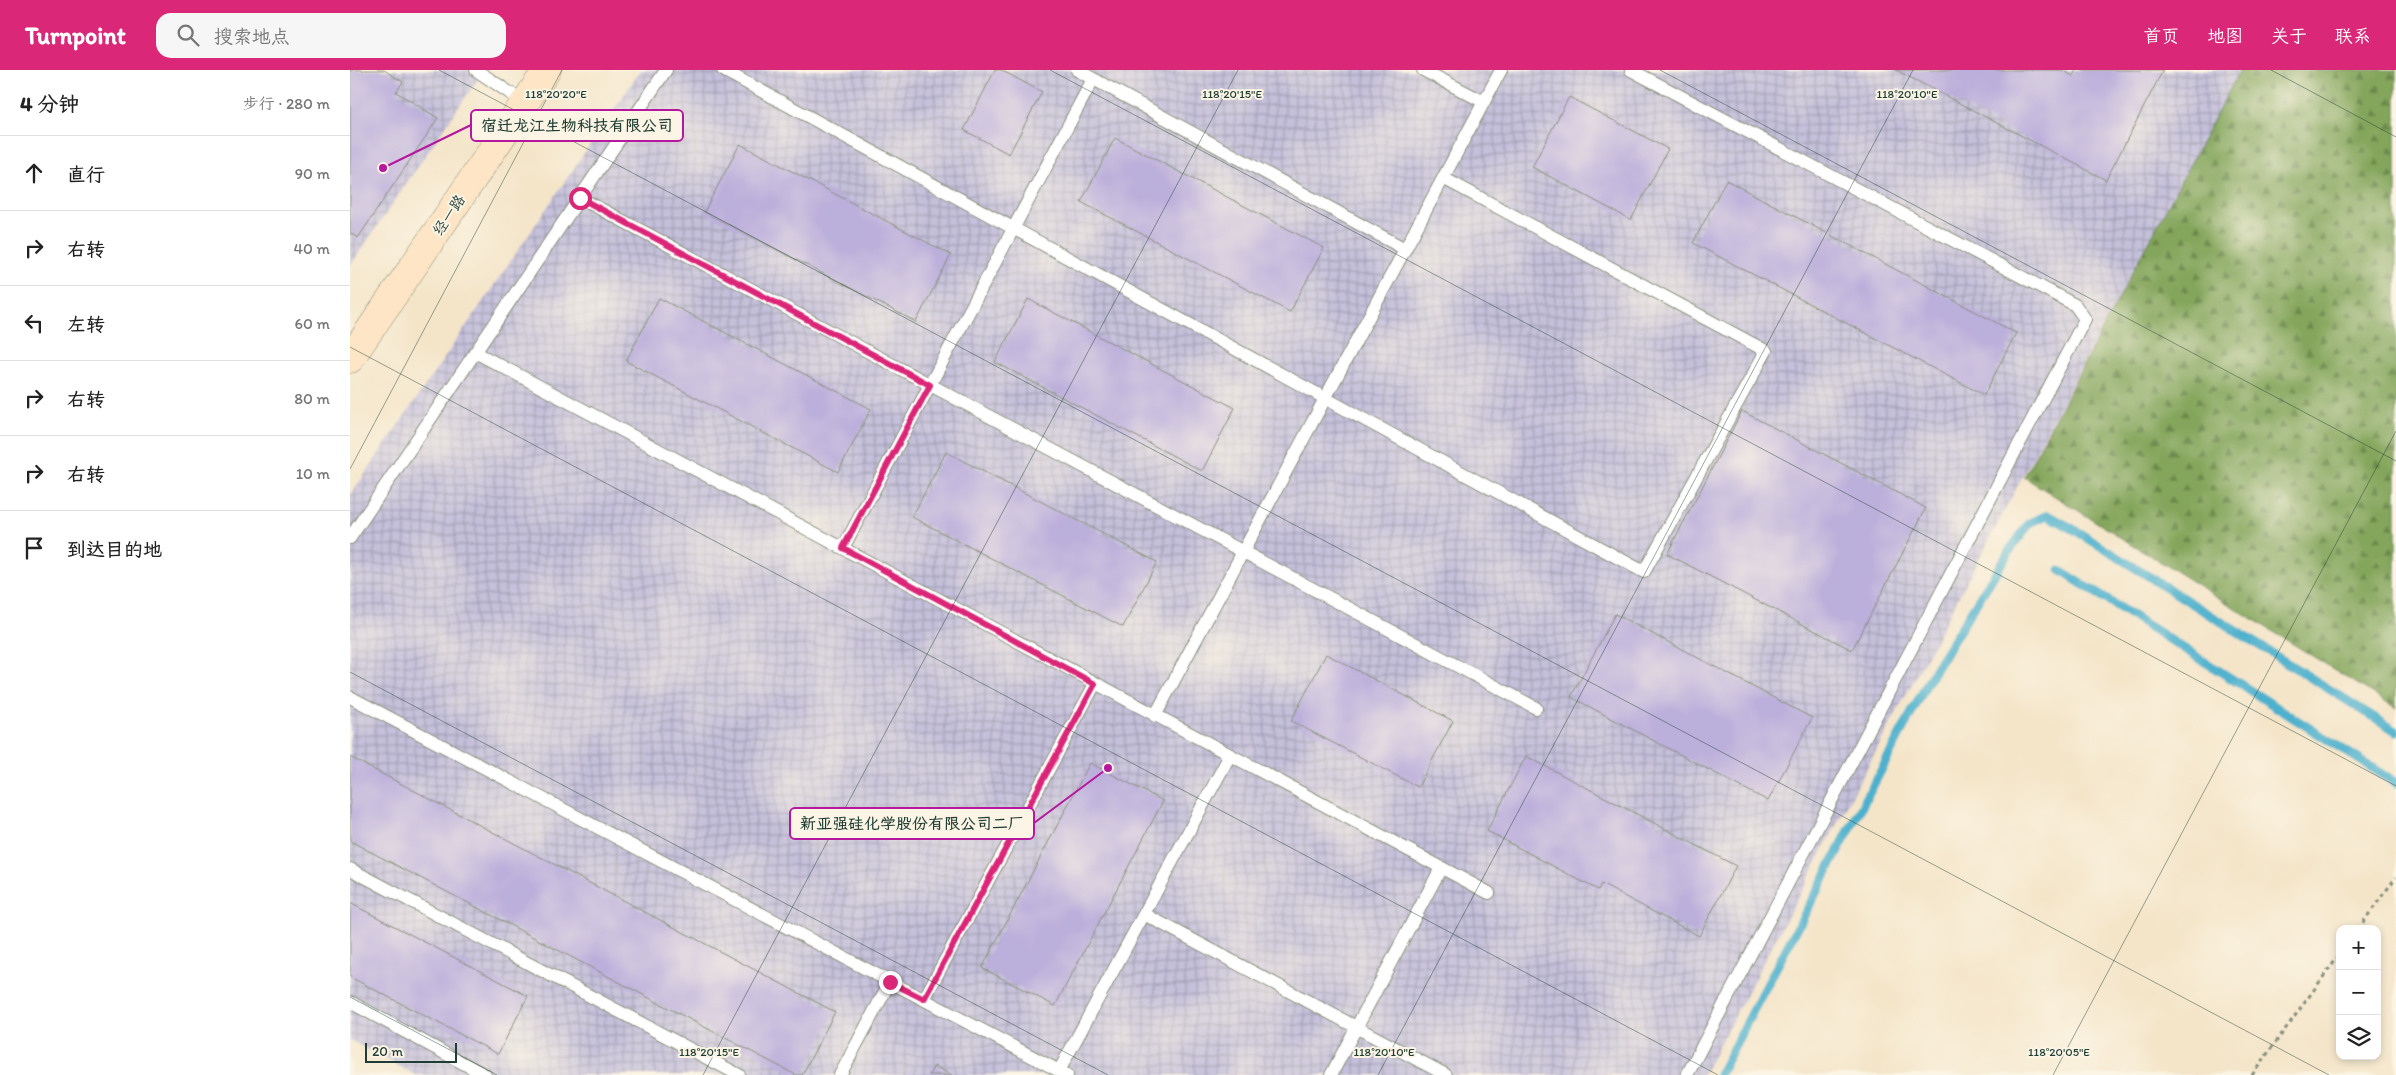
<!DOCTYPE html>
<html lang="zh">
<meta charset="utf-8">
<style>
body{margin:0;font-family:Itim,"LXGW WenKai TC",sans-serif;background:#f6f6f6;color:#222}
.controls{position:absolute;right:15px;bottom:15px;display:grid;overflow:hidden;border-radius:10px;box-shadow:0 2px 8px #0003}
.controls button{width:45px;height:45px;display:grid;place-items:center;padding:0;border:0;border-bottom:1px solid #e0e0e0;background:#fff;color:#222;font:25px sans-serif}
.scale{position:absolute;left:15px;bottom:12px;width:92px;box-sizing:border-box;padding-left:5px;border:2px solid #1f3d34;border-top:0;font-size:14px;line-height:18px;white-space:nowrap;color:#1f3d34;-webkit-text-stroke:4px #fcf5e5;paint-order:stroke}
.stop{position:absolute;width:15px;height:15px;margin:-11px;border:4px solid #db2777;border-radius:50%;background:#fff}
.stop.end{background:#db2777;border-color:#fff;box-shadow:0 1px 5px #0008}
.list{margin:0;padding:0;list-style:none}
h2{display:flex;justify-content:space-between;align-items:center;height:65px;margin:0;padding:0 20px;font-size:21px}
h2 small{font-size:16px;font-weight:400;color:#767676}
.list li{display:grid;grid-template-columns:32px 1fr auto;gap:15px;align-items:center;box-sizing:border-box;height:75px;padding:0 20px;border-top:1px solid #e0e0e0}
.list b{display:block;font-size:19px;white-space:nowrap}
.list em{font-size:16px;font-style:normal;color:#767676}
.icon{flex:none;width:28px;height:28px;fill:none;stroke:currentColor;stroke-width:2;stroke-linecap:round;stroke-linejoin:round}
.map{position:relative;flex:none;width:2046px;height:1005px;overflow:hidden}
header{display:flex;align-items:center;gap:30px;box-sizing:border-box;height:70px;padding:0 25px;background:#db2777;color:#fff}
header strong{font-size:24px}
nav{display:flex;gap:28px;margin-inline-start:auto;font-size:18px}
.search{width:350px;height:45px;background:#f6f6f6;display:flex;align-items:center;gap:12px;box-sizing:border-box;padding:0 18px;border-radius:15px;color:#767676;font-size:19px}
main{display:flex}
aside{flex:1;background:#fff}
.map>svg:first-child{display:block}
.industrial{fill:url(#industrial-grid)}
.forest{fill:url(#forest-firs);stroke:#527248}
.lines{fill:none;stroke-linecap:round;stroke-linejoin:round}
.stream{stroke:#4eb1cd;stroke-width:9}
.building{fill:#bbafdb}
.lane-casing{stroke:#8a917e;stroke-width:14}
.secondary-casing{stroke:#8a917e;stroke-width:29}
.path{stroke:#8a917e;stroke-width:3;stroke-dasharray:4 4;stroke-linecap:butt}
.lane{stroke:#fff;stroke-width:12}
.secondary{stroke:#fde5c5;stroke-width:28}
.route{stroke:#db2777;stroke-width:6}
.ticks{fill:none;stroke:#1f3d34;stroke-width:1;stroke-opacity:0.45}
.labels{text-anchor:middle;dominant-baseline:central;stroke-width:4;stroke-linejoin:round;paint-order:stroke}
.street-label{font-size:15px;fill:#1f3d34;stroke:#fcf5e5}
.ticks-label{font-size:12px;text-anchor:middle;fill:#1f3d34;stroke:#fcf5e5;stroke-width:4;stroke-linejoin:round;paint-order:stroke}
.leader{fill:none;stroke:#b5179e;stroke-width:2}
.callout-dot{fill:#b5179e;stroke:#fcf5e5;stroke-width:2}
.callout{fill:#fcf5e5;stroke:#b5179e;stroke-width:2}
.callout-label{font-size:16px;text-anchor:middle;font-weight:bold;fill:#1f3d34}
</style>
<header>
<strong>Turnpoint</strong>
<div class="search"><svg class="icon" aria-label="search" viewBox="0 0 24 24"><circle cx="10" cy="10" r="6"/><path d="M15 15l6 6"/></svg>搜索地点</div>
<nav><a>首页</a><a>地图</a><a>关于</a><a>联系</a></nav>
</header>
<main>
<aside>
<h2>4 分钟<small>步行 · 280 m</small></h2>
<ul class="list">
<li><svg class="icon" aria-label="ahead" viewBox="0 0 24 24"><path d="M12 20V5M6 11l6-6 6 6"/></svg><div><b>直行</b></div><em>90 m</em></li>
<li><svg class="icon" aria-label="right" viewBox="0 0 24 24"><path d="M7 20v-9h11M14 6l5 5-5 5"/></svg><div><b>右转</b></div><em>40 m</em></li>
<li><svg class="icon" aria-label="left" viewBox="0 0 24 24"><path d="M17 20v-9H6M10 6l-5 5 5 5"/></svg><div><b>左转</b></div><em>60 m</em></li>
<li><svg class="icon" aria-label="right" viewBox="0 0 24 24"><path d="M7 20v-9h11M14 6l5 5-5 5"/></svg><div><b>右转</b></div><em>80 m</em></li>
<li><svg class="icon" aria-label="right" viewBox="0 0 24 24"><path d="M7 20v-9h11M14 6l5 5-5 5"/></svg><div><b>右转</b></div><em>10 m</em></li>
<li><svg class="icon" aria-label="arrive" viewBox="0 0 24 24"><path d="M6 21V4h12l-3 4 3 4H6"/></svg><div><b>到达目的地</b></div></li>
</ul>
</aside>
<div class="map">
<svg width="2046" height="1005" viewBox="0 0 2046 1005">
<defs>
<pattern id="industrial-grid" width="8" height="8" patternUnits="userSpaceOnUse" patternTransform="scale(1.25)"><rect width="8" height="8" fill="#c5c0da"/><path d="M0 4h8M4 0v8" fill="none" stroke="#9f9db2"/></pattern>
<pattern id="forest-firs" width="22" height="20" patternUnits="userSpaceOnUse" patternTransform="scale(1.25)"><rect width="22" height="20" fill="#84a65b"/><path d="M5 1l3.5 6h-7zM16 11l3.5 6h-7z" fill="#6b884c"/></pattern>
</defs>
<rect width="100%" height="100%" fill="#fcf5e5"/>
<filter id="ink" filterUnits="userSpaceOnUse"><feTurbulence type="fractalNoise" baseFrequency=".02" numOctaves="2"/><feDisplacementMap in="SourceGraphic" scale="10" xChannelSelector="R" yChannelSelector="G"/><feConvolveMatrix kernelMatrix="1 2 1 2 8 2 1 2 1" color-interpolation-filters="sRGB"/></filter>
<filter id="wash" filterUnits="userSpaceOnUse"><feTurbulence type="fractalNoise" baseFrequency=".0096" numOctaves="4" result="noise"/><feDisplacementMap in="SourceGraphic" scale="20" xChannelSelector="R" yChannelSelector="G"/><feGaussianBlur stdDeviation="1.12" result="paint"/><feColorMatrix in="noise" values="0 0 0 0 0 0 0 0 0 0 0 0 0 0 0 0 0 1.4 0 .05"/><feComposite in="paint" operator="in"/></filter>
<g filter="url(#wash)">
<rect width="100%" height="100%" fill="#f4e5c9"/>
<path class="industrial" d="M0,0H134L0,196Z
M291,0H1890L1353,1005H65L0,970V426Z"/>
<path class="forest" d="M1890,0H2046V638L1674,407Z"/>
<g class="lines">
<path class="stream" d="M1710,500L2046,713
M1369,1005L1584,601L1659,481L1680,453L1698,445L1723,459L2046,661"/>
</g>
<g id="blocks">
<path class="building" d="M0,0H34L53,12L46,22L88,48L8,168L0,163Z
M645,0H651L692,22L659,84L614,60Z
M1546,0H1712L1723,6L1726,0H1813L1756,110Z
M1219,27L1318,79L1281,150L1182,97Z
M765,68L974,178L940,242L731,132Z
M390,74L601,185L566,252L354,142Z
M1376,110L1666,263L1634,325L1343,173Z
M309,228L521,339L488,402L276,291Z
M678,229L885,338L852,401L645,292Z
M1392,341L1576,438L1502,580L1317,484Z
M596,382L807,492L773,557L562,447Z
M1265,544L1462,648L1418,731L1221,627Z
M976,584L1103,651L1068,717L941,651Z
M1176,686L1386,796L1349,866L1251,814L1248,820L1137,761Z
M0,687L485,942L452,1005H446L0,771Z
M740,693L813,731L705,936L632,898Z
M0,833L178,926L148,984L0,907Z
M584,996L602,1005H579Z"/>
</g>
</g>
<g filter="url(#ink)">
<use href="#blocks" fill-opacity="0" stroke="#8a917e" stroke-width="1"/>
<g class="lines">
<g class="lane-casing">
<path id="lane" d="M126,0L175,33
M373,0L1294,502L1416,281L1093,108
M727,0L1055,179
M1073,0L1134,32
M1281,0L1725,235L1735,249L1337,1005
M230,128L1186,638
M125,282L1139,823
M0,468L316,0
M493,478L743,9
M0,627L717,1005
M805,646L1151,0
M0,799L389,1005
M794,844L1096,1005
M574,929L745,614
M0,932L135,1005
M709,1001L880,685
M490,1005L540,912
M981,1005L1091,798"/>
</g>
<g class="secondary-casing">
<path id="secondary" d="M0,289L197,0"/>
</g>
<path class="path" d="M2008,859L2046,807
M1902,1005L1990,884"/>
<use href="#lane" class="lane"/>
<use href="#secondary" class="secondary"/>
</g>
</g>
<g class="lines" filter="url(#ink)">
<path class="route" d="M230,128L580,315L493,478L745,614L574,929L540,912"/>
</g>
<path class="ticks" d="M89,0L1979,1005M700,0L2046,716M1310,0L2046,391M1921,0L2046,67M0,277L1368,1005M0,399L212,0M0,602L758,1005M0,927L147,1005M353,1005L888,0M1028,1005L1563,0M1703,1005L2046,361"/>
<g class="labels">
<g class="street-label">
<text transform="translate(99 145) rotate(-56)">经一路</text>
</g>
</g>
<g class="ticks-label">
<text x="206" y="28">118°20'20"E</text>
<text x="882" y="28">118°20'15"E</text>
<text x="1557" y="28">118°20'10"E</text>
<text x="359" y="986">118°20'15"E</text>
<text x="1034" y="986">118°20'10"E</text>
<text x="1709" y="986">118°20'05"E</text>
</g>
<path class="leader" d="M33 98L121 55M758 698L684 753"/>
<g class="callout-dot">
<circle cx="33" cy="98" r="5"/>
<circle cx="758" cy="698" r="5"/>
</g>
<g class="callout">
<rect x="121" y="40" width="212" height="31" rx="5"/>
<rect x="440" y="738" width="244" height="31" rx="5"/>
</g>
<g class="callout-label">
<text x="227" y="61">宿迁龙江生物科技有限公司</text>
<text x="562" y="759">新亚强硅化学股份有限公司二厂</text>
</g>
</svg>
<div class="controls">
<button>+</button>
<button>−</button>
<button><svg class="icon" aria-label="layers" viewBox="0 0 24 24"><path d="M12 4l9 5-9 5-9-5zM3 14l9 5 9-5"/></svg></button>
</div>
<div class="scale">20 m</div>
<div class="stop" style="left:230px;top:128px"></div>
<div class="stop end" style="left:540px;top:912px"></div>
</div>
</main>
